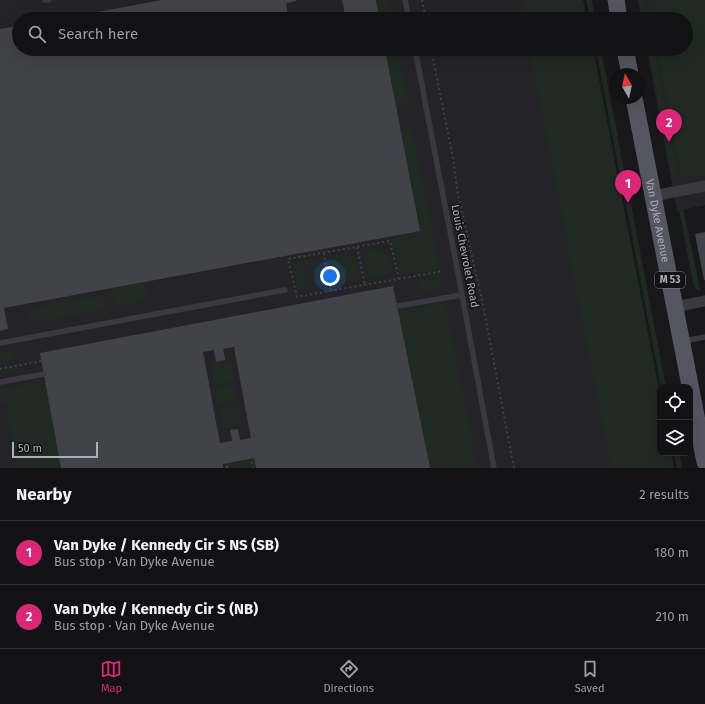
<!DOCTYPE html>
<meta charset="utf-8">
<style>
body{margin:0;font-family:"Fira Sans",sans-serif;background:#1f2022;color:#f1f3f6}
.controls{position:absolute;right:12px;bottom:12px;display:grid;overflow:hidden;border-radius:8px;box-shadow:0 4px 16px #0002}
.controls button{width:36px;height:36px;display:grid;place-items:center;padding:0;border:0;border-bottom:1px solid #313234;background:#121214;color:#f1f3f6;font:20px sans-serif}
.compass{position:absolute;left:609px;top:68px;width:36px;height:36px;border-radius:50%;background:#121214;box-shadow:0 4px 16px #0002;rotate:351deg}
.scale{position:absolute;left:12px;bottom:10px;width:86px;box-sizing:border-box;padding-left:4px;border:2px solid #aaaeba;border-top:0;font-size:11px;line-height:14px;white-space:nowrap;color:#aaaeba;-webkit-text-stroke:3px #131316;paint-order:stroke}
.you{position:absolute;left:330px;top:276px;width:14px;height:14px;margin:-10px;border:3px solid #fff;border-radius:50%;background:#1a73e8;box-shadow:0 0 0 6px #1a73e833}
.badge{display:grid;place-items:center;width:26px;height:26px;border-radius:50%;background:#db2777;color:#fff;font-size:13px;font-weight:700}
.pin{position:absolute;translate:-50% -33px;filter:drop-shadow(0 1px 2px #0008)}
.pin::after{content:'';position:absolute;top:21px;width:14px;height:12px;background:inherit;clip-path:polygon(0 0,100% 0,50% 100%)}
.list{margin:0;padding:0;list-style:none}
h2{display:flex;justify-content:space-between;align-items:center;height:52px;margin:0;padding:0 16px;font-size:17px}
h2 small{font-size:13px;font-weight:400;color:#9c9ea0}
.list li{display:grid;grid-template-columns:26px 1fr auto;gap:12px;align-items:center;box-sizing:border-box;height:64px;padding:0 16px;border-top:1px solid #313234}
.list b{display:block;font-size:15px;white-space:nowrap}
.list p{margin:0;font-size:13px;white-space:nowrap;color:#9c9ea0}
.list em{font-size:13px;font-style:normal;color:#9c9ea0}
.icon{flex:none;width:22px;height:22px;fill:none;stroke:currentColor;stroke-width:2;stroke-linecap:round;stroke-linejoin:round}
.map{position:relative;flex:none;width:705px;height:468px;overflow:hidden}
.search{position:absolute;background:#121214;box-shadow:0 4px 16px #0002;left:12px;right:12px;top:12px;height:44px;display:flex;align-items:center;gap:10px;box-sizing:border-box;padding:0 14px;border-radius:22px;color:#9c9ea0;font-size:15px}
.sheet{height:180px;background:#121214}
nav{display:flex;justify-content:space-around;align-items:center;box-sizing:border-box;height:56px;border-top:1px solid #313234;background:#121214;font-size:11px;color:#9c9ea0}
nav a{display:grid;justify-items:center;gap:2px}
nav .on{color:#db2777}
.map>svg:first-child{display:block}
.built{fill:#242428}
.green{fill:#202922}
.building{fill:#424348;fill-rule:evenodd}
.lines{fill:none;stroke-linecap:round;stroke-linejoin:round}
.path{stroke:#3f4147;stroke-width:2;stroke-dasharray:2 3;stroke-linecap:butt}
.service{stroke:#393a40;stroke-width:5.5}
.minor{stroke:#393a40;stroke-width:11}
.primary{stroke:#55565f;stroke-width:17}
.labels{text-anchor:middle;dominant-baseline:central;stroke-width:3;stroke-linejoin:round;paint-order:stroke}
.shield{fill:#131316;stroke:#7d8089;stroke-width:1}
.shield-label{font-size:10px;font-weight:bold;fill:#aaaeba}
.street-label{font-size:11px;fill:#aaaeba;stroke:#131316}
</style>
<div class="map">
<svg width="705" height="468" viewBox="0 0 705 468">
<rect width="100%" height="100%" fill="#18181b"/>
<path class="built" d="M0,0H583L587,19H19V49H593L660,396V453H671L674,468H0Z
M638,0H705V205L677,211L647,49H686V19H641Z"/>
<path class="green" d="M376,0H388L392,19H380Z
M521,0H583L587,19H525Z
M586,0H592L595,19H590Z
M639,0H644L648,19H642Z
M648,0H705V175L682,179L681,176L658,49H686V19H652Z
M385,49H398L408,104L396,106Z
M530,49H593L660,396V453H671L674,468H611Z
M596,49H601L630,201L625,202Z
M648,49H654L671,141L666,142Z
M412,128L439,266L437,269L400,276L392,236L420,231L401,133L404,130Z
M672,144L678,176V179L672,173L667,145Z
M682,202L700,289V291L696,289L693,282L679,210Z
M626,204H631L666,387H661Z
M372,249C386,251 389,255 393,269C386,276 378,280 369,276L364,261L366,252Z
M339,255H345L356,261L360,279L357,281L335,285C330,277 331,266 333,257Z
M318,259L321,281L325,288L321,289C313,280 317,274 312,265L304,267L307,284L301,288L297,286L293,266C299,259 310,259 318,259Z
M440,274L442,286L437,290L420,293L418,278Z
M146,281L148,292L143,300L115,307L112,288Z
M104,295L107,309L29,323L26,310Z
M440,304H443L446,306L477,468H430L399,312Z
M14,350L15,360L0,363V353Z
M231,361L234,380L214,384L210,365Z
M17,365L18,370L0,374V369Z
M45,381L61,468H18L5,403H0V389Z
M235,385L238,401L219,405L216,388Z
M238,405L242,426L223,429L220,409Z
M674,453H679L682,468H677Z
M254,458L256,468H223V464Z"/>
<path class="building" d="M162,0H296V1L286,3L289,19H60Z
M342,0H376L380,19H346Z
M19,26V49H385L420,231L4,308L8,329L0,331V29Z
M705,232V280H704L695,234Z
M393,286L430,468H256L254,458L223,464V468H61L40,353ZM234,347L251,438L240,440L238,429L230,430L232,441L220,443L203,352L214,350L216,362L225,360L223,349Z"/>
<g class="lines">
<path class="path" d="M422,0L426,19
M431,49L453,158L457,190L482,300L514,468
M357,247L365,285
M324,253L331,291
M399,279L390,241L288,259L297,297C345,288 394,280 443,271
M0,369L41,361
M252,462L253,468
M227,466V468"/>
<path class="service" d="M45,0H49
M405,0L409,19
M415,49L457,268L494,468
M398,306L462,295
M684,341L705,337
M0,343L285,290
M0,382L44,374"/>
<path class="minor" d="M653,196L705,186
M675,307L705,301"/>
<g class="primary">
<path d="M616,0L619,19"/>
<path d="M625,49L630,74"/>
<path id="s1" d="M634,98L705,462"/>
</g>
</g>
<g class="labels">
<rect class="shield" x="655" y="272" width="30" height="16" rx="3"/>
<g class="shield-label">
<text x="670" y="280">M 53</text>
</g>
<g class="street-label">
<text stroke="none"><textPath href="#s1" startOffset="125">Van Dyke Avenue</textPath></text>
<text transform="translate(465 256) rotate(79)">Louis Chevrolet Road</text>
</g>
</g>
</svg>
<div class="controls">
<button><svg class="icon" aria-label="locate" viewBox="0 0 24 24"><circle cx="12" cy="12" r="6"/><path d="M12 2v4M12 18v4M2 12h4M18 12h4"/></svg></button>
<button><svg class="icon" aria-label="layers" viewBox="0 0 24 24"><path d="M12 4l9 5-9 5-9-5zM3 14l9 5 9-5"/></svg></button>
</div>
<svg class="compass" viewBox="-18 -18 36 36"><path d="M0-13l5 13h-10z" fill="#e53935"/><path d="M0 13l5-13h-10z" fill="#9c9ea0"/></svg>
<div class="scale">50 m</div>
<div class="you"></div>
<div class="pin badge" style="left:628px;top:203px">1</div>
<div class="pin badge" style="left:669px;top:142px">2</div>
<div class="search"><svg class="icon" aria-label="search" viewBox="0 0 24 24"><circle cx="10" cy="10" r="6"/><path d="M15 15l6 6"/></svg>Search here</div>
</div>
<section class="sheet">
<h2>Nearby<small>2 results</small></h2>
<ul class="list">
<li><span class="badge">1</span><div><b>Van Dyke / Kennedy Cir S NS (SB)</b><p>Bus stop · Van Dyke Avenue</p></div><em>180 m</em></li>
<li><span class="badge">2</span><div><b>Van Dyke / Kennedy Cir S (NB)</b><p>Bus stop · Van Dyke Avenue</p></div><em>210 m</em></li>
</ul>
</section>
<nav>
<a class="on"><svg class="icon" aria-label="map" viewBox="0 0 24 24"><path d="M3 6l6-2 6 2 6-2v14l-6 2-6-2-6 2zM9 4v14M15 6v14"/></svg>Map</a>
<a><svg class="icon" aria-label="directions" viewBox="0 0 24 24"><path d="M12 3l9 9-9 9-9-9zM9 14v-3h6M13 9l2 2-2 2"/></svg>Directions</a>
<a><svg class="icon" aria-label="saved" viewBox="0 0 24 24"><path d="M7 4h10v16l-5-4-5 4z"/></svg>Saved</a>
</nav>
